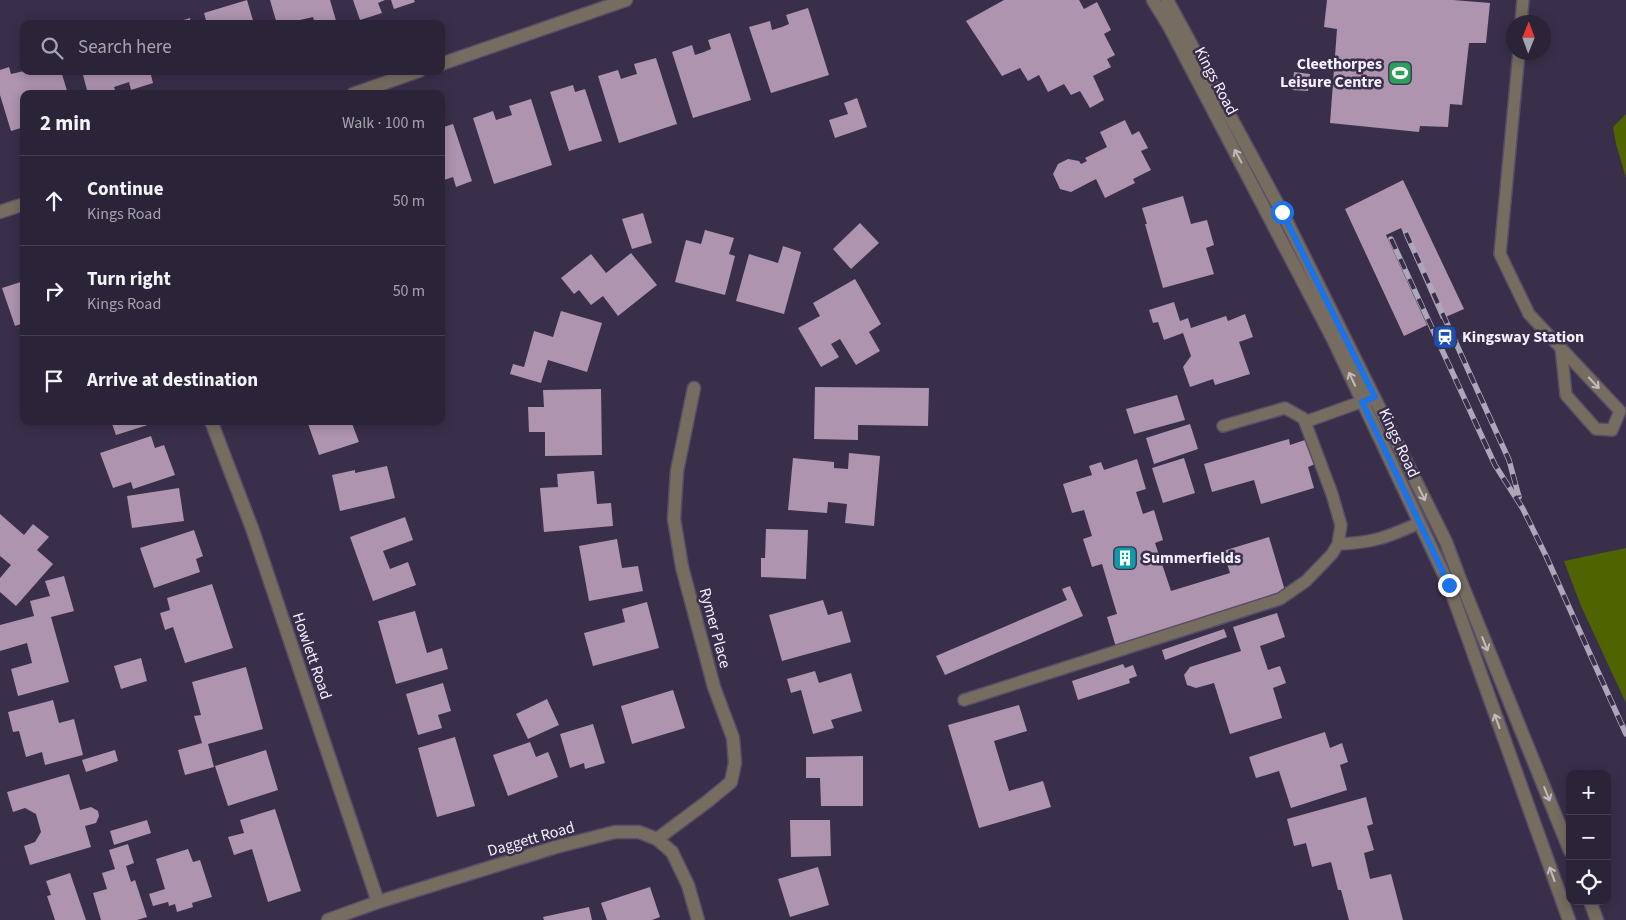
<!DOCTYPE html>
<meta charset="utf-8">
<style>
body{margin:0;font-family:"Source Sans 3",sans-serif;background:#332b40;color:#f1f3f6}
.controls{position:absolute;right:15px;bottom:15px;display:grid;overflow:hidden;border-radius:10px;box-shadow:0 2px 12px #0003}
.controls button{width:45px;height:45px;display:grid;place-items:center;padding:0;border:0;border-bottom:1px solid #474053;background:#2b2338;color:#f1f3f6;font:25px sans-serif}
.compass{position:absolute;left:1506px;top:15px;width:45px;height:45px;border-radius:50%;background:#2b2338;box-shadow:0 2px 12px #0003;rotate:1deg}
.stop{position:absolute;width:15px;height:15px;margin:-11px;border:4px solid #1a73e8;border-radius:50%;background:#fff}
.stop.end{background:#1a73e8;border-color:#fff;box-shadow:0 1px 5px #0008}
.list{margin:0;padding:0;list-style:none}
h2{display:flex;justify-content:space-between;align-items:center;height:65px;margin:0;padding:0 20px;font-size:21px}
h2 small{font-size:16px;font-weight:400;color:#a6a4ae}
.list li{display:grid;grid-template-columns:32px 1fr auto;gap:15px;align-items:center;box-sizing:border-box;height:90px;padding:0 20px;border-top:1px solid #474053}
.list b{display:block;font-size:19px;white-space:nowrap}
.list p{margin:0;font-size:16px;white-space:nowrap;color:#a6a4ae}
.list em{font-size:16px;font-style:normal;color:#a6a4ae}
.icon{flex:none;width:28px;height:28px;fill:none;stroke:currentColor;stroke-width:2;stroke-linecap:round;stroke-linejoin:round}
.map{position:relative;flex:none;width:1626px;height:920px;overflow:hidden}
.search{position:absolute;background:#2b2338;box-shadow:0 2px 12px #0003;left:20px;top:20px;width:425px;height:55px;display:flex;align-items:center;gap:12px;box-sizing:border-box;padding:0 18px;border-radius:10px;color:#a6a4ae;font-size:19px}
.panel{position:absolute;background:#2b2338;box-shadow:0 2px 12px #0003;left:20px;top:90px;width:425px;height:335px;border-radius:10px}
.map>svg:first-child{display:block}
.green{fill:#4f6301}
.building{fill:#ae94af}
.lines{fill:none;stroke-linecap:round;stroke-linejoin:round}
.service-casing{stroke:#574e67;stroke-width:14}
.minor-casing{stroke:#574e67;stroke-width:15}
.tertiary-casing{stroke:#574e67;stroke-width:15}
.service{stroke:#766c60;stroke-width:11}
.minor{stroke:#766c60;stroke-width:12}
.tertiary{stroke:#766c60;stroke-width:12}
.rail-casing{stroke:#ada7ba;stroke-width:5.5}
.rail{stroke:#392f4a;stroke-width:4;stroke-dasharray:11;stroke-linecap:butt}
.oneway{stroke:#c2bbbf}
.route{stroke:#1a73e8;stroke-width:6}
.labels{text-anchor:middle;dominant-baseline:central;stroke-width:5;stroke-linejoin:round;paint-order:stroke}
.poi-label{font-size:16px;font-weight:bold;fill:#f4f0fe;stroke:#392f4a;text-anchor:start}
.street-label{font-size:16px;fill:#f4f0fe;stroke:#392f4a}
</style>
<div class="map">
<svg width="1626" height="920" viewBox="0 0 1626 920">
<rect width="100%" height="100%" fill="#392f4a"/>
<path class="green" d="M1626,114V178L1616,144L1613,127Z
M1626,548V703L1581,606L1564,561Z"/>
<path class="building" d="M247,0L254,24H207L204,13Z
M270,0H330L337,24H315L313,17L300,20L301,24H277Z
M353,0H385L378,3L382,13L360,20Z
M391,0H414L415,2L394,9Z
M1004,0H1079L1084,9L1097,2L1111,30L1104,34L1115,55L1107,59L1111,67L1093,76L1104,100L1090,108L1080,91L1071,95L1064,84L1048,92L1039,75L1028,81L1020,68L1002,76L966,21Z
M1327,0H1453L1490,3L1486,43H1469L1462,105L1450,104L1448,127L1420,126L1419,132L1330,123L1337,29L1324,27Z
M808,8L829,75L771,93L749,27L770,21L772,30L782,27L789,24L786,15Z
M190,18L191,24H174V23Z
M730,33L751,100L693,118L672,52L692,45L695,55L704,52L711,49L708,40Z
M656,58L677,124L619,143L598,76L618,70L621,79L630,76L637,74L634,64Z
M9,67L11,74L24,71H61L68,94H24V127L11,131L0,95V70Z
M82,71H150L153,83L131,90L129,82L114,87L116,93L113,94H88Z
M1294,72L1310,74L1308,91L1292,90Z
M573,85L575,92L585,89L602,141L569,151L550,92Z
M857,98L867,127L835,138L829,120L848,114L844,103Z
M531,99L552,165L494,184L473,118L493,111L496,120L512,115L509,106Z
M1125,120L1132,135L1139,131L1148,148L1141,151L1151,170L1133,179L1135,183L1105,198L1096,179L1071,192L1060,189L1053,174L1058,164L1068,159L1079,161L1081,164L1087,161L1085,158L1107,147L1100,132Z
M453,124L472,181L456,187L453,177L441,181V128Z
M1403,180L1464,309L1441,319L1401,228L1386,235L1427,325L1404,336L1345,209Z
M1183,196L1191,224L1207,220L1214,245L1206,248L1214,274L1163,288L1145,224H1147L1142,208Z
M643,213L652,243L632,249L622,219Z
M860,223L879,243L851,269L833,249Z
M705,230L734,238L729,254L735,256L725,295L675,282L686,240L701,244Z
M783,246L801,252L784,314L736,301L749,254L778,263Z
M631,253L657,285L618,316L603,296L591,305L579,290L574,294L561,278L591,254L606,273Z
M855,279L881,324L869,332L880,351L856,365L840,339L831,344L839,357L821,367L798,328L820,316L813,303Z
M24,281V323L15,326L2,288Z
M1174,302L1180,321L1188,318L1191,328L1226,316L1228,321L1245,314L1253,337L1239,342L1250,374L1215,385L1213,379L1190,387L1183,367L1191,356L1183,333L1164,340L1158,322L1153,323L1149,310Z
M561,311L602,323L587,372L548,360L541,383L510,374L513,364L524,367L534,331L553,337Z
M815,387L929,388L928,426L858,425V440L814,439Z
M601,389L602,455L545,456V432H529L528,407H544L543,390Z
M1177,395L1185,420L1134,434L1126,409Z
M111,421H153L154,423L116,435Z
M307,421H351L359,442L319,455Z
M1190,424L1198,449L1154,464L1146,438Z
M151,436L155,448L164,445L175,475L133,489L131,482L113,488L100,453Z
M1289,439L1290,445L1308,439L1315,464L1308,467L1314,488L1261,504L1254,480L1212,492L1204,464Z
M849,453L880,456L874,526L845,523L847,504L828,502L827,513L788,510L793,458L834,462V468L848,469Z
M1184,458L1195,493L1163,503L1152,468Z
M1137,459L1146,489L1136,492L1143,514L1154,510L1163,540L1155,543L1171,591L1230,573L1223,551L1269,537L1286,594L1116,647L1107,617L1117,614L1102,564L1092,567L1083,539L1092,536L1084,510L1072,513L1063,484L1092,475L1089,466L1101,462L1104,470Z
M387,466L395,498L340,511L332,475L355,470V473Z
M594,471L597,504L611,503L613,526L544,532L540,488L558,487L557,474Z
M179,488L184,521L132,528L127,496Z
M0,514L24,535L33,524L49,537L37,550L53,564L16,606L0,592V578L11,565L0,556Z
M405,517L413,540L383,551L390,569L408,562L416,585L373,601L350,537Z
M766,529L808,530L806,579L761,577V558H765Z
M194,530L203,556L196,559L200,572L154,588L140,548Z
M617,539L622,568L638,566L643,591L589,601L579,546Z
M64,576L74,611L51,617L69,682L18,696L11,669L32,663L27,643L0,651V625L34,616L30,601L50,596L45,581Z
M212,584L233,648L185,663L173,627L165,630L160,613L170,610L167,598Z
M1070,586L1083,616L945,675L936,656L1067,600L1062,589Z
M823,600L828,615L842,611L851,642L782,661L769,615Z
M647,602L659,648L593,666L584,633L625,622L622,609Z
M415,611L427,653L442,648L448,669L396,684L378,621Z
M1277,613L1285,637L1260,646L1268,670L1280,666L1286,683L1273,688L1282,718L1230,734L1214,683L1196,688L1187,685L1184,675L1190,667L1241,651L1233,627Z
M1224,629L1227,637L1165,660L1162,650Z
M141,658L147,681L121,689L114,666Z
M1123,664L1125,668L1133,665L1137,676L1129,679L1130,683L1078,700L1072,681Z
M246,667L263,729L208,744L214,767L185,775L178,750L202,743L194,716L201,715L192,682Z
M815,671L819,683L851,673L862,711L831,720L834,728L813,734L801,690L791,693L787,679Z
M443,683L451,711L438,715L442,728L418,735L406,694Z
M673,690L685,728L632,744L621,706Z
M547,699L559,725L528,739L516,714Z
M53,700L59,723L74,719L83,755L45,765L42,752L26,757L19,731L13,732L8,712Z
M1019,705L1027,731L994,741L1009,791L1043,781L1051,807L979,828L948,725Z
M593,724L605,763L585,769L584,763L570,768L560,734Z
M1325,732L1330,748L1342,743L1348,762L1340,765L1347,790L1291,808L1279,771L1256,778L1249,757Z
M455,737L475,806L437,817L418,748Z
M530,742L536,757L548,752L558,777L508,796L493,755Z
M115,750L118,761L86,772L82,760Z
M266,750L278,790L228,806L215,766Z
M863,756V806H821L820,778H806V757Z
M69,774L80,810L91,807L98,811L99,816L96,823L85,826L91,847L30,865L24,846L35,842L41,832L36,814L25,808L13,812L7,792Z
M1366,797L1373,824L1367,826L1374,850L1364,853L1370,879L1391,874L1403,920H1349L1341,890H1338L1331,862L1312,867L1306,843L1294,846L1287,819Z
M275,809L301,891L268,902L252,849L234,855L228,837L244,833L240,820Z
M147,820L151,833L114,845L110,831Z
M790,820H830L831,856L791,857Z
M128,844L134,863L126,866L131,882L135,880L147,917L137,920H101L93,893L107,889L102,873L115,869L109,850Z
M188,849L193,862L200,860L212,897L192,903L193,907L177,912L175,904L169,906L168,902L153,906L149,894L165,889L156,859Z
M818,867L829,905L790,917L778,879Z
M70,873L86,920H55L47,896L51,895L46,881Z
M650,887L660,917L652,920H607L601,903Z
M589,907L592,920H544L543,917Z"/>
<g class="lines">
<g class="service-casing">
<path id="service" d="M1521,22L1523,0
M1519,52L1500,254L1529,314L1620,411L1612,430L1596,429L1566,395L1561,347
M1305,422L1369,399
M1338,544C1373,543 1388,537 1419,523
M964,700L1280,599L1306,581L1332,554L1338,544L1341,525L1332,494L1305,422L1303,418L1285,408L1223,426"/>
</g>
<g class="minor-casing">
<path id="minor" d="M441,64L626,0
M353,94L419,71
M0,212L24,204
M211,421L252,528L378,902
M657,839L708,801L731,782L735,763L733,738L714,687L682,567L674,519L677,471L694,388
M328,920L378,902L556,847L615,832H639L657,839L672,852L688,885L698,920"/>
</g>
<g class="tertiary-casing">
<path id="tertiary" d="M1153,0L1169,26L1333,339L1449,585L1569,920
M1167,0L1282,212L1446,542L1461,582L1570,851
M1590,901L1597,920"/>
</g>
<use href="#service" class="service"/>
<use href="#minor" class="minor"/>
<use href="#tertiary" class="tertiary"/>
<g class="rail-casing">
<path id="rail" d="M1406,233L1509,460L1519,497
M1391,239L1495,465L1523,509L1546,556L1626,734"/>
</g>
<use href="#rail" class="rail"/>
</g>
<defs><path id="oneway-shaft" d="M-6 0H5M1.5-3L5.5 0L1.5 3" fill="none" stroke-width="1.6" stroke-linecap="round" stroke-linejoin="round" transform="scale(1.25)"/></defs>
<g class="oneway">
<use href="#oneway-shaft" transform="translate(1238 156) rotate(-118)"/>
<use href="#oneway-shaft" transform="translate(1352 379) rotate(-115)"/>
<use href="#oneway-shaft" transform="translate(1594 383) rotate(47)"/>
<use href="#oneway-shaft" transform="translate(1422 494) rotate(64)"/>
<use href="#oneway-shaft" transform="translate(1485 644) rotate(68)"/>
<use href="#oneway-shaft" transform="translate(1497 721) rotate(-110)"/>
<use href="#oneway-shaft" transform="translate(1547 794) rotate(68)"/>
<use href="#oneway-shaft" transform="translate(1552 874) rotate(-110)"/>
</g>
<g class="lines">
<path class="route" d="M1282,212L1375,397L1362,402L1449,585"/>
</g>
<defs>
<g id="stadium-square" transform="scale(1.25)"><rect x="-9" y="-9" width="18" height="18" rx="4" fill="#2e9e5b" stroke="#392f4a"/><path d="M0-5a6.5 5 0 1 0 0 10a6.5 5 0 1 0 0-10ZM-3.5-1.8h7v3.6h-7Z" fill="#fff"/></g>
<g id="station-square" transform="scale(1.25)"><rect x="-9" y="-9" width="18" height="18" rx="4" fill="#1a4fb4" stroke="#392f4a"/><path d="M-3-6H3Q5-6 5-4V2Q5 4 3 4L4.5 6H3L1.5 4h-3L-3 6H-4.5L-3 4Q-5 4-5 2V-4Q-5-6-3-6ZM-3.5-4v3h7v-3ZM-3.5 1v1.5H-2V1ZM2 1v1.5H3.5V1Z" fill="#fff"/></g>
<g id="building-square" transform="scale(1.25)"><rect x="-9" y="-9" width="18" height="18" rx="4" fill="#0f9aa8" stroke="#392f4a"/><path d="M-4-6H4V6H1V3H-1V6H-4ZM-2.5-4.3h1.7v1.8h-1.7ZM.8-4.3h1.7v1.8H.8ZM-2.5-1h1.7V.8h-1.7ZM.8-1h1.7V.8H.8Z" fill="#fff"/></g>
</defs>
<g fill-rule="evenodd">
<use href="#stadium-square" x="1400" y="73"/>
<use href="#station-square" x="1445" y="337"/>
<use href="#building-square" x="1125" y="558"/>
</g>
<g class="labels">
<g class="poi-label">
<text x="1382" y="64" text-anchor="end">Cleethorpes<tspan x="1382" dy="18">Leisure Centre</tspan></text>
<text x="1462" y="337">Kingsway Station</text>
<text x="1142" y="558">Summerfields</text>
</g>
<g class="street-label">
<text transform="translate(1216 81) rotate(62)">Kings Road</text>
<text transform="translate(1399 443) rotate(65)">Kings Road</text>
<text transform="translate(715 628) rotate(75)">Rymer Place</text>
<text transform="translate(312 656) rotate(71)">Howlett Road</text>
<text transform="translate(531 839) rotate(-16)">Daggett Road</text>
</g>
</g>
</svg>
<div class="controls">
<button>+</button>
<button>−</button>
<button><svg class="icon" aria-label="locate" viewBox="0 0 24 24"><circle cx="12" cy="12" r="6"/><path d="M12 2v4M12 18v4M2 12h4M18 12h4"/></svg></button>
</div>
<svg class="compass" viewBox="-18 -18 36 36"><path d="M0-13l5 13h-10z" fill="#e53935"/><path d="M0 13l5-13h-10z" fill="#a6a4ae"/></svg>
<div class="stop" style="left:1282px;top:212px"></div>
<div class="stop end" style="left:1449px;top:585px"></div>
<div class="search"><svg class="icon" aria-label="search" viewBox="0 0 24 24"><circle cx="10" cy="10" r="6"/><path d="M15 15l6 6"/></svg>Search here</div>
<section class="panel">
<h2>2 min<small>Walk · 100 m</small></h2>
<ul class="list">
<li><svg class="icon" aria-label="ahead" viewBox="0 0 24 24"><path d="M12 20V5M6 11l6-6 6 6"/></svg><div><b>Continue</b><p>Kings Road</p></div><em>50 m</em></li>
<li><svg class="icon" aria-label="right" viewBox="0 0 24 24"><path d="M7 20v-9h11M14 6l5 5-5 5"/></svg><div><b>Turn right</b><p>Kings Road</p></div><em>50 m</em></li>
<li><svg class="icon" aria-label="arrive" viewBox="0 0 24 24"><path d="M6 21V4h12l-3 4 3 4H6"/></svg><div><b>Arrive at destination</b></div></li>
</ul>
</section>
</div>
